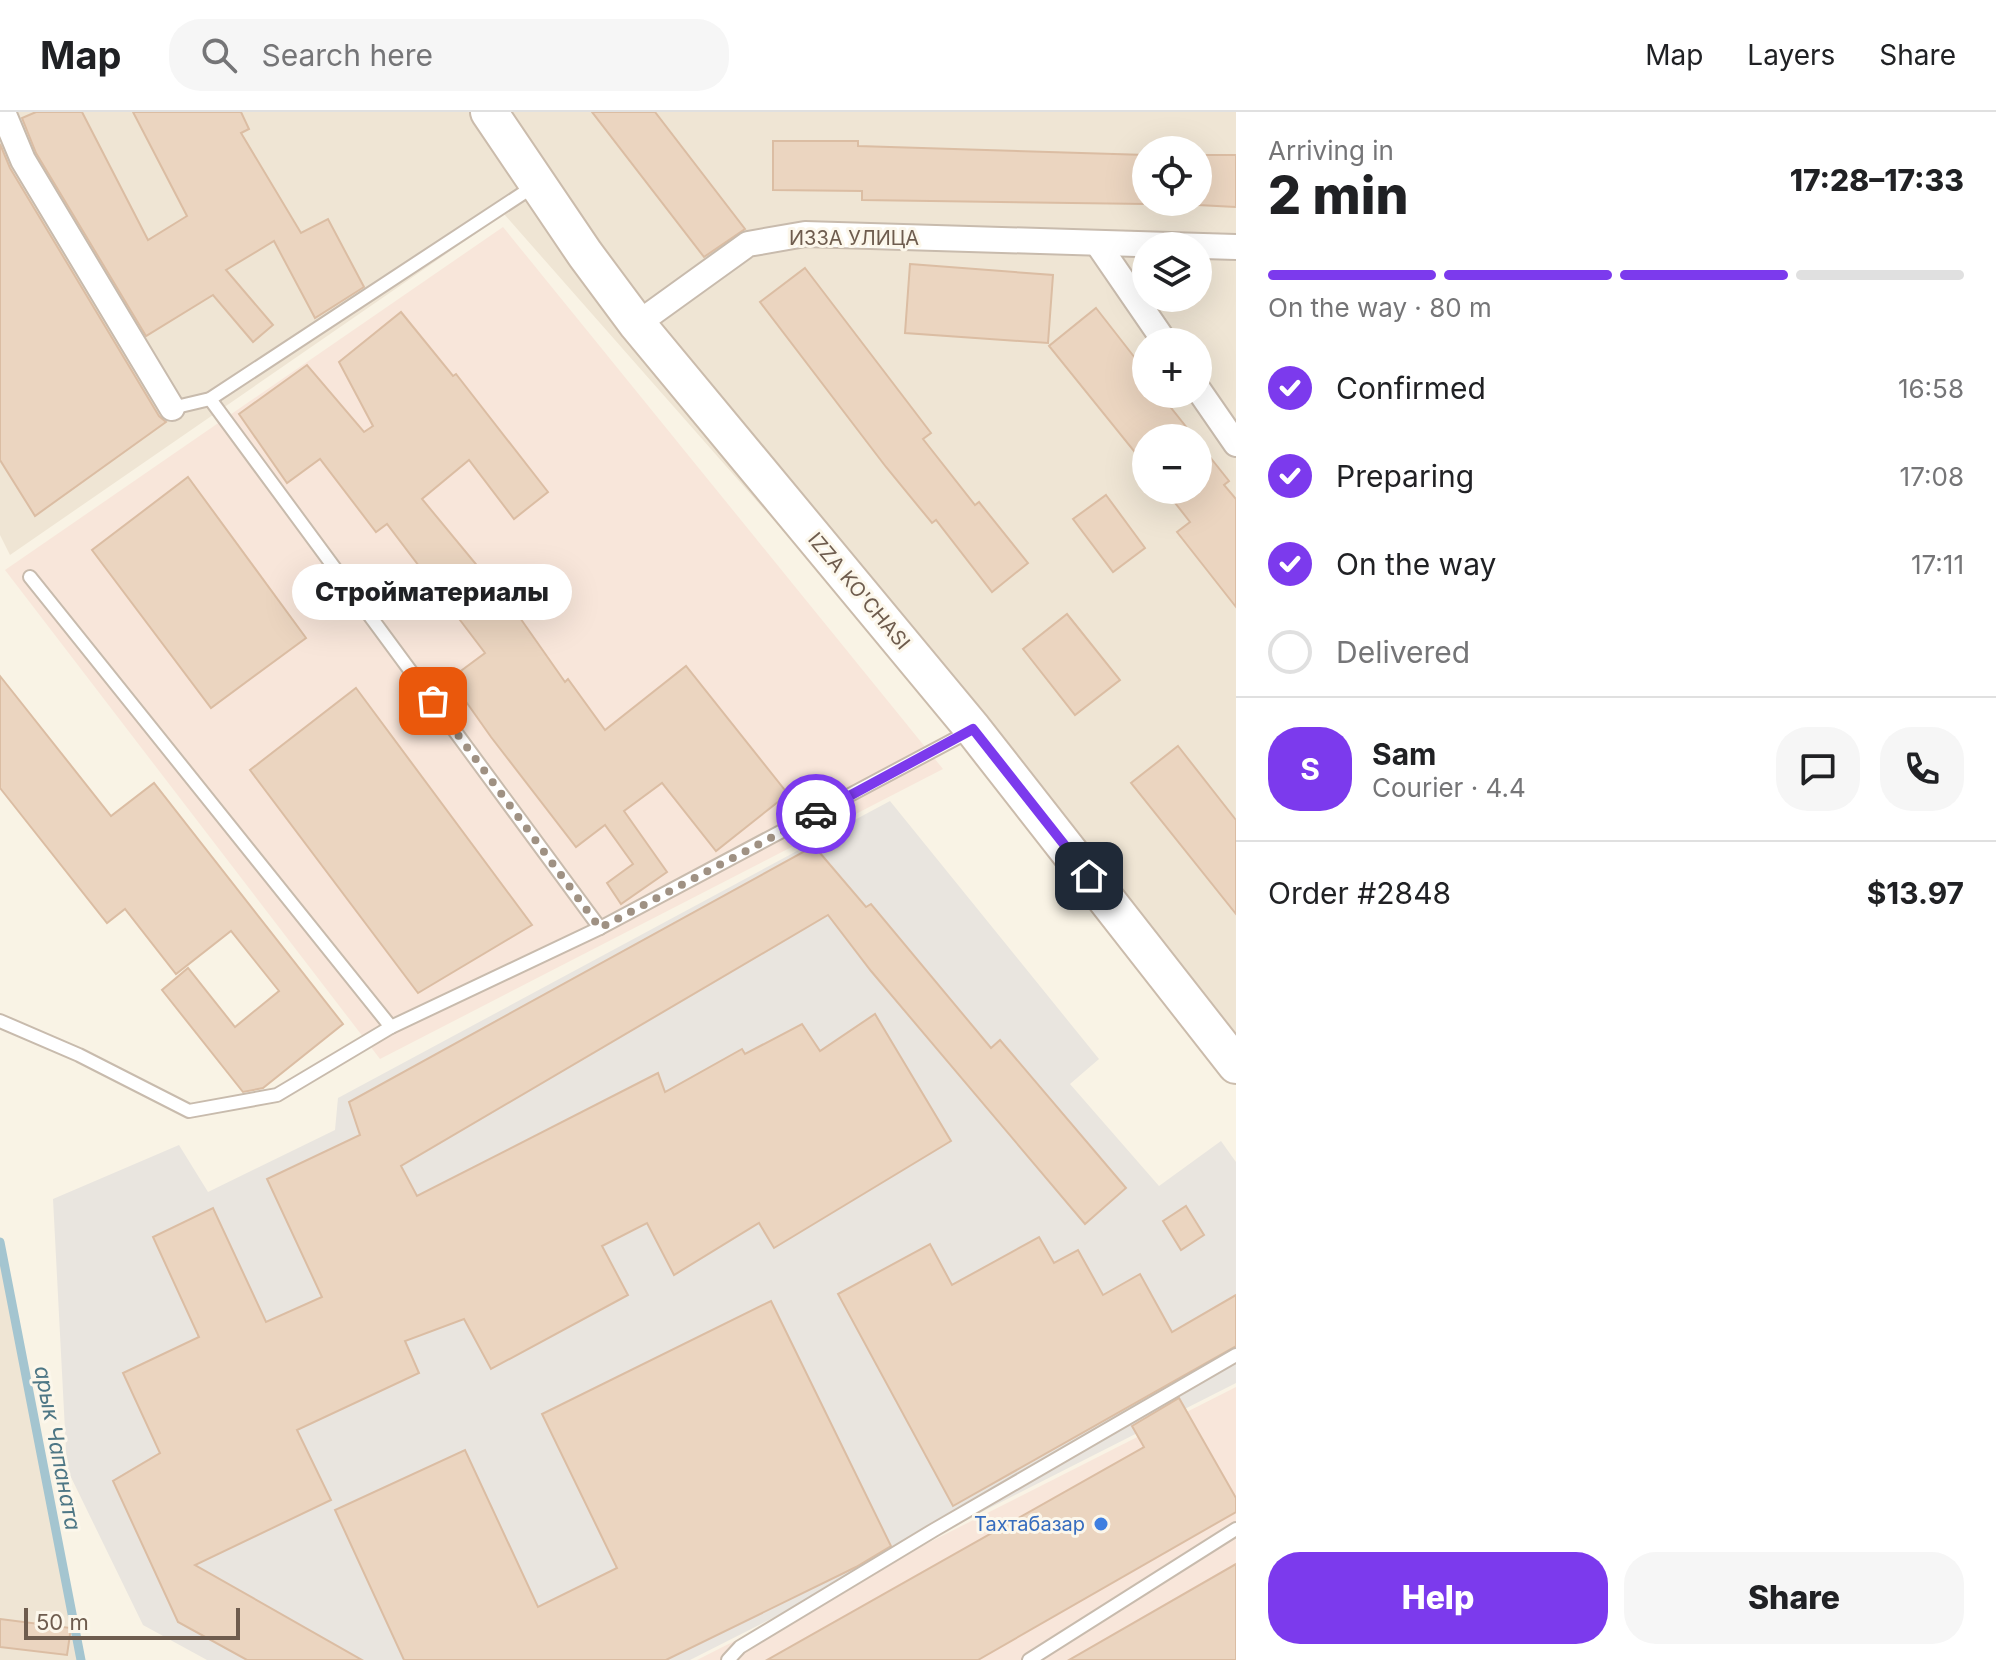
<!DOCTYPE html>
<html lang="en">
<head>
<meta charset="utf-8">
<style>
	body { margin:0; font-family:Inter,sans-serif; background:#f6f6f6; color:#202124; height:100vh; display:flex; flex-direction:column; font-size:30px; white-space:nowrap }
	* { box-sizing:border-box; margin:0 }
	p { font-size:26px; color:#757577 }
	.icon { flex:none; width:44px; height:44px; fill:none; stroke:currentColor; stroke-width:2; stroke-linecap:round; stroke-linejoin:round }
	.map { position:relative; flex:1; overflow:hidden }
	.drawer { display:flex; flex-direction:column; background:#fff; width:760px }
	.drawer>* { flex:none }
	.buttons { position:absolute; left:1132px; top:24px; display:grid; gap:16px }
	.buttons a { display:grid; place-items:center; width:80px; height:80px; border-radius:50%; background:#fff; box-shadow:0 8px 32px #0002; font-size:40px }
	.scale { position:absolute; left:24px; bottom:20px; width:216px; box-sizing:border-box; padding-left:8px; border:4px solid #6e5c4e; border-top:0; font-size:22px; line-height:28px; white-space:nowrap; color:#6e5c4e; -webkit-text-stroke:6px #fcf7eb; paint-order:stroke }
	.pin { position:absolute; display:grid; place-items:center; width:68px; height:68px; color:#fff; margin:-34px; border-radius:16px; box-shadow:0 4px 12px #0006 }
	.courier { position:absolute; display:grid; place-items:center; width:80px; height:80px; margin:-40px; border:6px solid #7c3aed; border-radius:50%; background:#fff; color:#222; box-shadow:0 2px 10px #0007 }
	.bubble { position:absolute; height:56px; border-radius:28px; background:#fff; box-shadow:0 8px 32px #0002; font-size:26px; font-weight:800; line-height:56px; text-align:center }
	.summary em { font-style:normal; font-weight:800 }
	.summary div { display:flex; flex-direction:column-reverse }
	.summary { display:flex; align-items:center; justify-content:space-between; height:136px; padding:0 32px }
	h1 { font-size:52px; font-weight:800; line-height:60px }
	.bar { display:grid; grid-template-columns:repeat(4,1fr); gap:12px 8px; align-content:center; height:96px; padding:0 32px }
	.bar i { height:10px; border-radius:6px; background:#e0e0e0 }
	.bar .active { background:#7c3aed }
	.bar p { grid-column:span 4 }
	.line { display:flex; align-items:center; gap:20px; padding:0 32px; border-top:2px solid #e0e0e0 }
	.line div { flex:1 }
	.round { display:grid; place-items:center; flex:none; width:84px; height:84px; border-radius:32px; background:#f6f6f6 }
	ol { padding:0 32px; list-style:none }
	li { display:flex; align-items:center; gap:24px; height:88px }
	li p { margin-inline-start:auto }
	li .icon { padding:8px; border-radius:50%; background:#7c3aed; color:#fff; stroke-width:4 }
	li:last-child { color:#757577 }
	li i { width:44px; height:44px; border:4px solid #e0e0e0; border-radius:50% }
	.button { display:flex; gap:16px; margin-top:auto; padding:16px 32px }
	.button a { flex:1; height:92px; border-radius:32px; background:#7c3aed; color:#fff; font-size:32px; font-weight:800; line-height:92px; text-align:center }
	.button a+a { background:#f6f6f6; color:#202124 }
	header { display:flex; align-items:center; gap:48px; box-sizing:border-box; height:112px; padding:0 40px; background:#fff; border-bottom:2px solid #e0e0e0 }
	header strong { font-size:38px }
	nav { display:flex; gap:44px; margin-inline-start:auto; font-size:28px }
	.search { width:560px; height:72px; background:#f6f6f6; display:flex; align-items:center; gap:20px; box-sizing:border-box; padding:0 28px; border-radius:32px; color:#757577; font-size:30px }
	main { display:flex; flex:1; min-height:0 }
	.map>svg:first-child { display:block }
	.residential { fill:#efe5d4; fill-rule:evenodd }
	.commercial { fill:#f8e6da }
	.industrial { fill:#e9e5df }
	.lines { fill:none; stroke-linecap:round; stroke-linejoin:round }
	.stream { stroke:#a4c5d0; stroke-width:9 }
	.building { fill:#ebd5c0; stroke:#dbbda3; stroke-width:2 }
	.service-casing { stroke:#c8bbad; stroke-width:16 }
	.minor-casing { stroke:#c8bbad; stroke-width:28 }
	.secondary-casing { stroke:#cbbcac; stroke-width:40 }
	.service { stroke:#fff; stroke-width:12 }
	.minor { stroke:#fff; stroke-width:24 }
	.secondary { stroke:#fff; stroke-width:36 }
	.done { stroke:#9f9183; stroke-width:8; stroke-dasharray:0 14.4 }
	.route { stroke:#7c3aed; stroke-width:10 }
	.shop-dot { fill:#3f7fe0; stroke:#fcf7eb; stroke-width:3 }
	.labels { text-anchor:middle; stroke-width:6; stroke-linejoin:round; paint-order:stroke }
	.street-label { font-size:20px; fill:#6e5c4e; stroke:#fcf7eb }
	.shop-label { font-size:20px; fill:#366cbe; stroke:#fcf7eb; text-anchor:end }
	.water-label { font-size:22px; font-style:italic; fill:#4e7785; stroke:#fcf7eb }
</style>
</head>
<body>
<header>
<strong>Map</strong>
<div class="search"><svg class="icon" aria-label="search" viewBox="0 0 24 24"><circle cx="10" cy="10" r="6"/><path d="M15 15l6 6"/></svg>Search here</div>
<nav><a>Map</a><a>Layers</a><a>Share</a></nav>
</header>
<main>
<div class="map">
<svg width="1236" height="1548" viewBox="0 0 1236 1548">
	<rect width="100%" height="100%" fill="#f9f3e5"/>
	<!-- residential -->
	<g class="residential">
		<path d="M 0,0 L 1236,0 L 1236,946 L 866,513 L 504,102 L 10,443 L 0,423 ZM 1146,38 L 1198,38 L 1198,90 L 1146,90 ZM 1146,134 L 1198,134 L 1198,186 L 1146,186 ZM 1146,230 L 1198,230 L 1198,282 L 1146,282 ZM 1146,326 L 1198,326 L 1198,378 L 1146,378 Z"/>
		<path d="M 0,1141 L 72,1513 L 77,1548 L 0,1548 Z"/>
	</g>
	<!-- commercial -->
	<g class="commercial">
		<path d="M 503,115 L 943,657 L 380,947 L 5,458 Z"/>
		<path d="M 1236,1275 L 1236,1548 L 697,1548 Z"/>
	</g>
	<!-- industrial -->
	<path class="industrial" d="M 890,689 L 1099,947 L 1070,972 L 1159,1074 L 1221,1029 L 1236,1050 L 1236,1271 L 690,1548 L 207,1548 L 143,1513 L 67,1357 L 53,1087 L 179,1033 L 208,1080 L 335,1018 L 338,986 Z"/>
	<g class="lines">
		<!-- stream -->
		<path class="stream" d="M 0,1130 L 81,1548"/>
	</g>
	<!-- building -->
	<g class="building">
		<path d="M 36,0 L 82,0 L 148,128 L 187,104 L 133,0 L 241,0 L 249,17 L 241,21 L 301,121 L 328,107 L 364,175 L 315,206 L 274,129 L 226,158 L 273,213 L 253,230 L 213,183 L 146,224 L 36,41 L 22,6 Z"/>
		<path d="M 592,0 L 655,0 L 745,117 L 704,145 Z"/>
		<path d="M 773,29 L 858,29 L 858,34 L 1146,43 L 1146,92 L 862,88 L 862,79 L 773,78 Z"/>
		<path d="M 0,32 L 10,56 L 159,304 L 166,310 L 35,404 L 0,348 Z"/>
		<path d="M 1198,43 L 1236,43 L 1236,95 L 1198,93 Z"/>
		<path d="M 910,152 L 1053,163 L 1048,231 L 905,221 Z"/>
		<path d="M 805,156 L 931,321 L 923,327 L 975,393 L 979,390 L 1028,451 L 992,480 L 936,408 L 932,411 L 886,355 L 760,190 Z"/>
		<path d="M 1096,196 L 1146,260 L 1146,282 L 1160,282 L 1195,326 L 1146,326 L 1146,354 L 1049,234 Z"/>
		<path d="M 401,200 L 453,264 L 456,262 L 548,380 L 514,407 L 469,348 L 422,387 L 518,503 L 565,570 L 568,567 L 605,618 L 686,554 L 788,682 L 716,739 L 662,671 L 624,699 L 667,760 L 621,792 L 607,771 L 633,752 L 605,713 L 576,735 L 491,625 L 450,567 L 485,541 L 387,412 L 376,420 L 320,347 L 287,371 L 239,302 L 307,253 L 364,320 L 373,314 L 339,250 Z"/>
		<path d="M 1198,330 L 1229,369 L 1224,373 L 1236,387 L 1236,495 L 1177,420 L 1190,410 L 1165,378 L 1198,378 Z"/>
		<path d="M 188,365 L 306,526 L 211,596 L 92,438 Z"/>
		<path d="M 1106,383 L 1145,436 L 1113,460 L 1073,407 Z"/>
		<path d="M 1067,502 L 1120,568 L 1075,603 L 1023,537 Z"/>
		<path d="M 0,564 L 111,704 L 154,671 L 343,912 L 263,976 L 243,980 L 162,878 L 188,856 L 235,915 L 279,879 L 231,819 L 176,862 L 125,797 L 107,811 L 0,676 Z"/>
		<path d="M 356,576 L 532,813 L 418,881 L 250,658 Z"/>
		<path d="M 1178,634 L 1236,708 L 1236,802 L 1131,671 Z"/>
		<path d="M 814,734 L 866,795 L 871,792 L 991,936 L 1000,928 L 1126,1076 L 1085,1112 L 871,859 L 828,803 L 401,1054 L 417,1084 L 658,961 L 665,980 L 742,937 L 745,942 L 802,912 L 820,939 L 875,902 L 951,1029 L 774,1136 L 759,1111 L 674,1163 L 647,1111 L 602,1134 L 628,1183 L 491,1257 L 464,1207 L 405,1229 L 419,1261 L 297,1318 L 331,1388 L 195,1453 L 362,1548 L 247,1548 L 178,1510 L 113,1369 L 160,1341 L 123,1261 L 199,1225 L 153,1125 L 213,1096 L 266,1210 L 322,1185 L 267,1067 L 360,1023 L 349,990 Z"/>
		<path d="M 1186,1094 L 1204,1123 L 1181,1138 L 1163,1109 Z"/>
		<path d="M 1039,1125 L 1054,1151 L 1078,1138 L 1103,1183 L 1140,1162 L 1172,1220 L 1236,1183 L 1236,1234 L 953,1394 L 838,1182 L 930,1132 L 952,1173 Z"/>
		<path d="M 771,1189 L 891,1434 L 856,1455 L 666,1548 L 404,1548 L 335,1398 L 465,1338 L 538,1495 L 617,1456 L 542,1302 Z"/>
		<path d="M 1179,1286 L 1236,1386 L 1236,1400 L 978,1548 L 767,1548 L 1144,1335 L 1132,1314 Z"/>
		<path d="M 1236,1452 L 1236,1548 L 1069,1548 Z"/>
		<path d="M 0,1507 L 71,1516 L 67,1543 L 0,1535 Z"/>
	</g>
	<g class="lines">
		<defs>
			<g id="service">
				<path d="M 210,287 L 600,816"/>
				<path d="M 172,296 L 210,287 L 534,74"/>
				<path d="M 30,465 L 391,915"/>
				<path d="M 0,909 L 79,943 L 189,999 L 277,983 L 391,915 L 600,816 L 970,619"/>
				<path d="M 728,1548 L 740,1535 L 934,1418 L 1236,1243"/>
				<path d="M 1029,1548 L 1236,1417"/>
			</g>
			<g id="minor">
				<path d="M 3,0 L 23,48 L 172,296"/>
				<path d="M 1097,131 L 1165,230"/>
				<path d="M 637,212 L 748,132 L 805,122 L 1236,135"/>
				<path d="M 1198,277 L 1236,332"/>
			</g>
			<path id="secondary" d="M 489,0 L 585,142 L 637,212 L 973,617 L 1236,953"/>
		</defs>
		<!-- service casing -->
		<use href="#service" class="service-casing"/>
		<!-- minor casing -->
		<use href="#minor" class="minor-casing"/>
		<!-- secondary casing -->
		<use href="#secondary" class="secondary-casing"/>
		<!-- service -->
		<use href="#service" class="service"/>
		<!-- minor -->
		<use href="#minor" class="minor"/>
		<!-- secondary -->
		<use href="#secondary" class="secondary"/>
	</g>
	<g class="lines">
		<!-- done -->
		<path class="done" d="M 433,589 L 600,816 L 816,702"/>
		<!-- route -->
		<path class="route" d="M 816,702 L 973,617 L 1089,764"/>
	</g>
	<!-- markers -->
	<circle class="shop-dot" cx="1101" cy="1412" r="8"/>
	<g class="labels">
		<!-- street labels -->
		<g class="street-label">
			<text x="854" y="133">ИЗЗА УЛИЦА</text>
			<text transform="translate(859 479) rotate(50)" y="7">IZZA KO'CHASI</text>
		</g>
		<!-- shop labels -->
		<g class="shop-label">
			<text x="1085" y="1419">Тахтабазар</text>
		</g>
		<!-- water labels -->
		<g class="water-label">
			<text transform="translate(58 1336) rotate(79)" y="8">арык Чапаната</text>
		</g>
	</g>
</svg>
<div class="buttons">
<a><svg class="icon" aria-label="locate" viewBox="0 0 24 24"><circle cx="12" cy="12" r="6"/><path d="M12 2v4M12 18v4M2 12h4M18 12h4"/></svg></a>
<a><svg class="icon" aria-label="layers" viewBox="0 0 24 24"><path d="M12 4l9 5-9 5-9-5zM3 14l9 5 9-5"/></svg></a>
<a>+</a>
<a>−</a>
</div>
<div class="scale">50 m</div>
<div class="pin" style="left:433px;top:589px;background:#ea580c"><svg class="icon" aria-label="bag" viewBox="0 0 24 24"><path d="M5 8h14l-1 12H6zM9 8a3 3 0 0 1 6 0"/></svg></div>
<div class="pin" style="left:1089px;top:764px;background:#1f2937"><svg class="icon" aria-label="home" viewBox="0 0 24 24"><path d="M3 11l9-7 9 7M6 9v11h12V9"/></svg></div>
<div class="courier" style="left:816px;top:702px"><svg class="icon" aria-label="car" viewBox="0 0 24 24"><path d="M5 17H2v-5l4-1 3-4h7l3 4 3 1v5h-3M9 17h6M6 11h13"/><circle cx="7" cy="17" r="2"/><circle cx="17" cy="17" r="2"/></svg></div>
<div class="bubble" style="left:292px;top:452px;width:280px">Стройматериалы</div>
</div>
<section class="drawer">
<div class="summary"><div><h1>2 min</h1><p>Arriving in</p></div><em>17:28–17:33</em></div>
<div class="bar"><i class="active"></i><i class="active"></i><i class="active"></i><i></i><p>On the way · 80 m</p></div>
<ol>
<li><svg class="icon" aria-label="check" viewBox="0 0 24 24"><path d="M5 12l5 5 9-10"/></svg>Confirmed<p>16:58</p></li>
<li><svg class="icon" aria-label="check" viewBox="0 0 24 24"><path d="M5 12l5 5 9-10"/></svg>Preparing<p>17:08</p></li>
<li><svg class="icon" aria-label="check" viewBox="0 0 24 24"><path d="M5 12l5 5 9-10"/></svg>On the way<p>17:11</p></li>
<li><i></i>Delivered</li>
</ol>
<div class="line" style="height:144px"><b class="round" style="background:#7c3aed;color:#fff">S</b><div><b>Sam</b><p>Courier · 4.4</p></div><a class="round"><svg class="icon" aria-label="chat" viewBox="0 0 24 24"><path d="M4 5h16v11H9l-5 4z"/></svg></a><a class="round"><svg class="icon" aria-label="phone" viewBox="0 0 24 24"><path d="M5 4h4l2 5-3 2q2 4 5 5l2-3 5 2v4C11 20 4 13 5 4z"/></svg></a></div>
<div class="line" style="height:104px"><div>Order #2848</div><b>$13.97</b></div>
<div class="button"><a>Help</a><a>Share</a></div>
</section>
</main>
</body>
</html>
